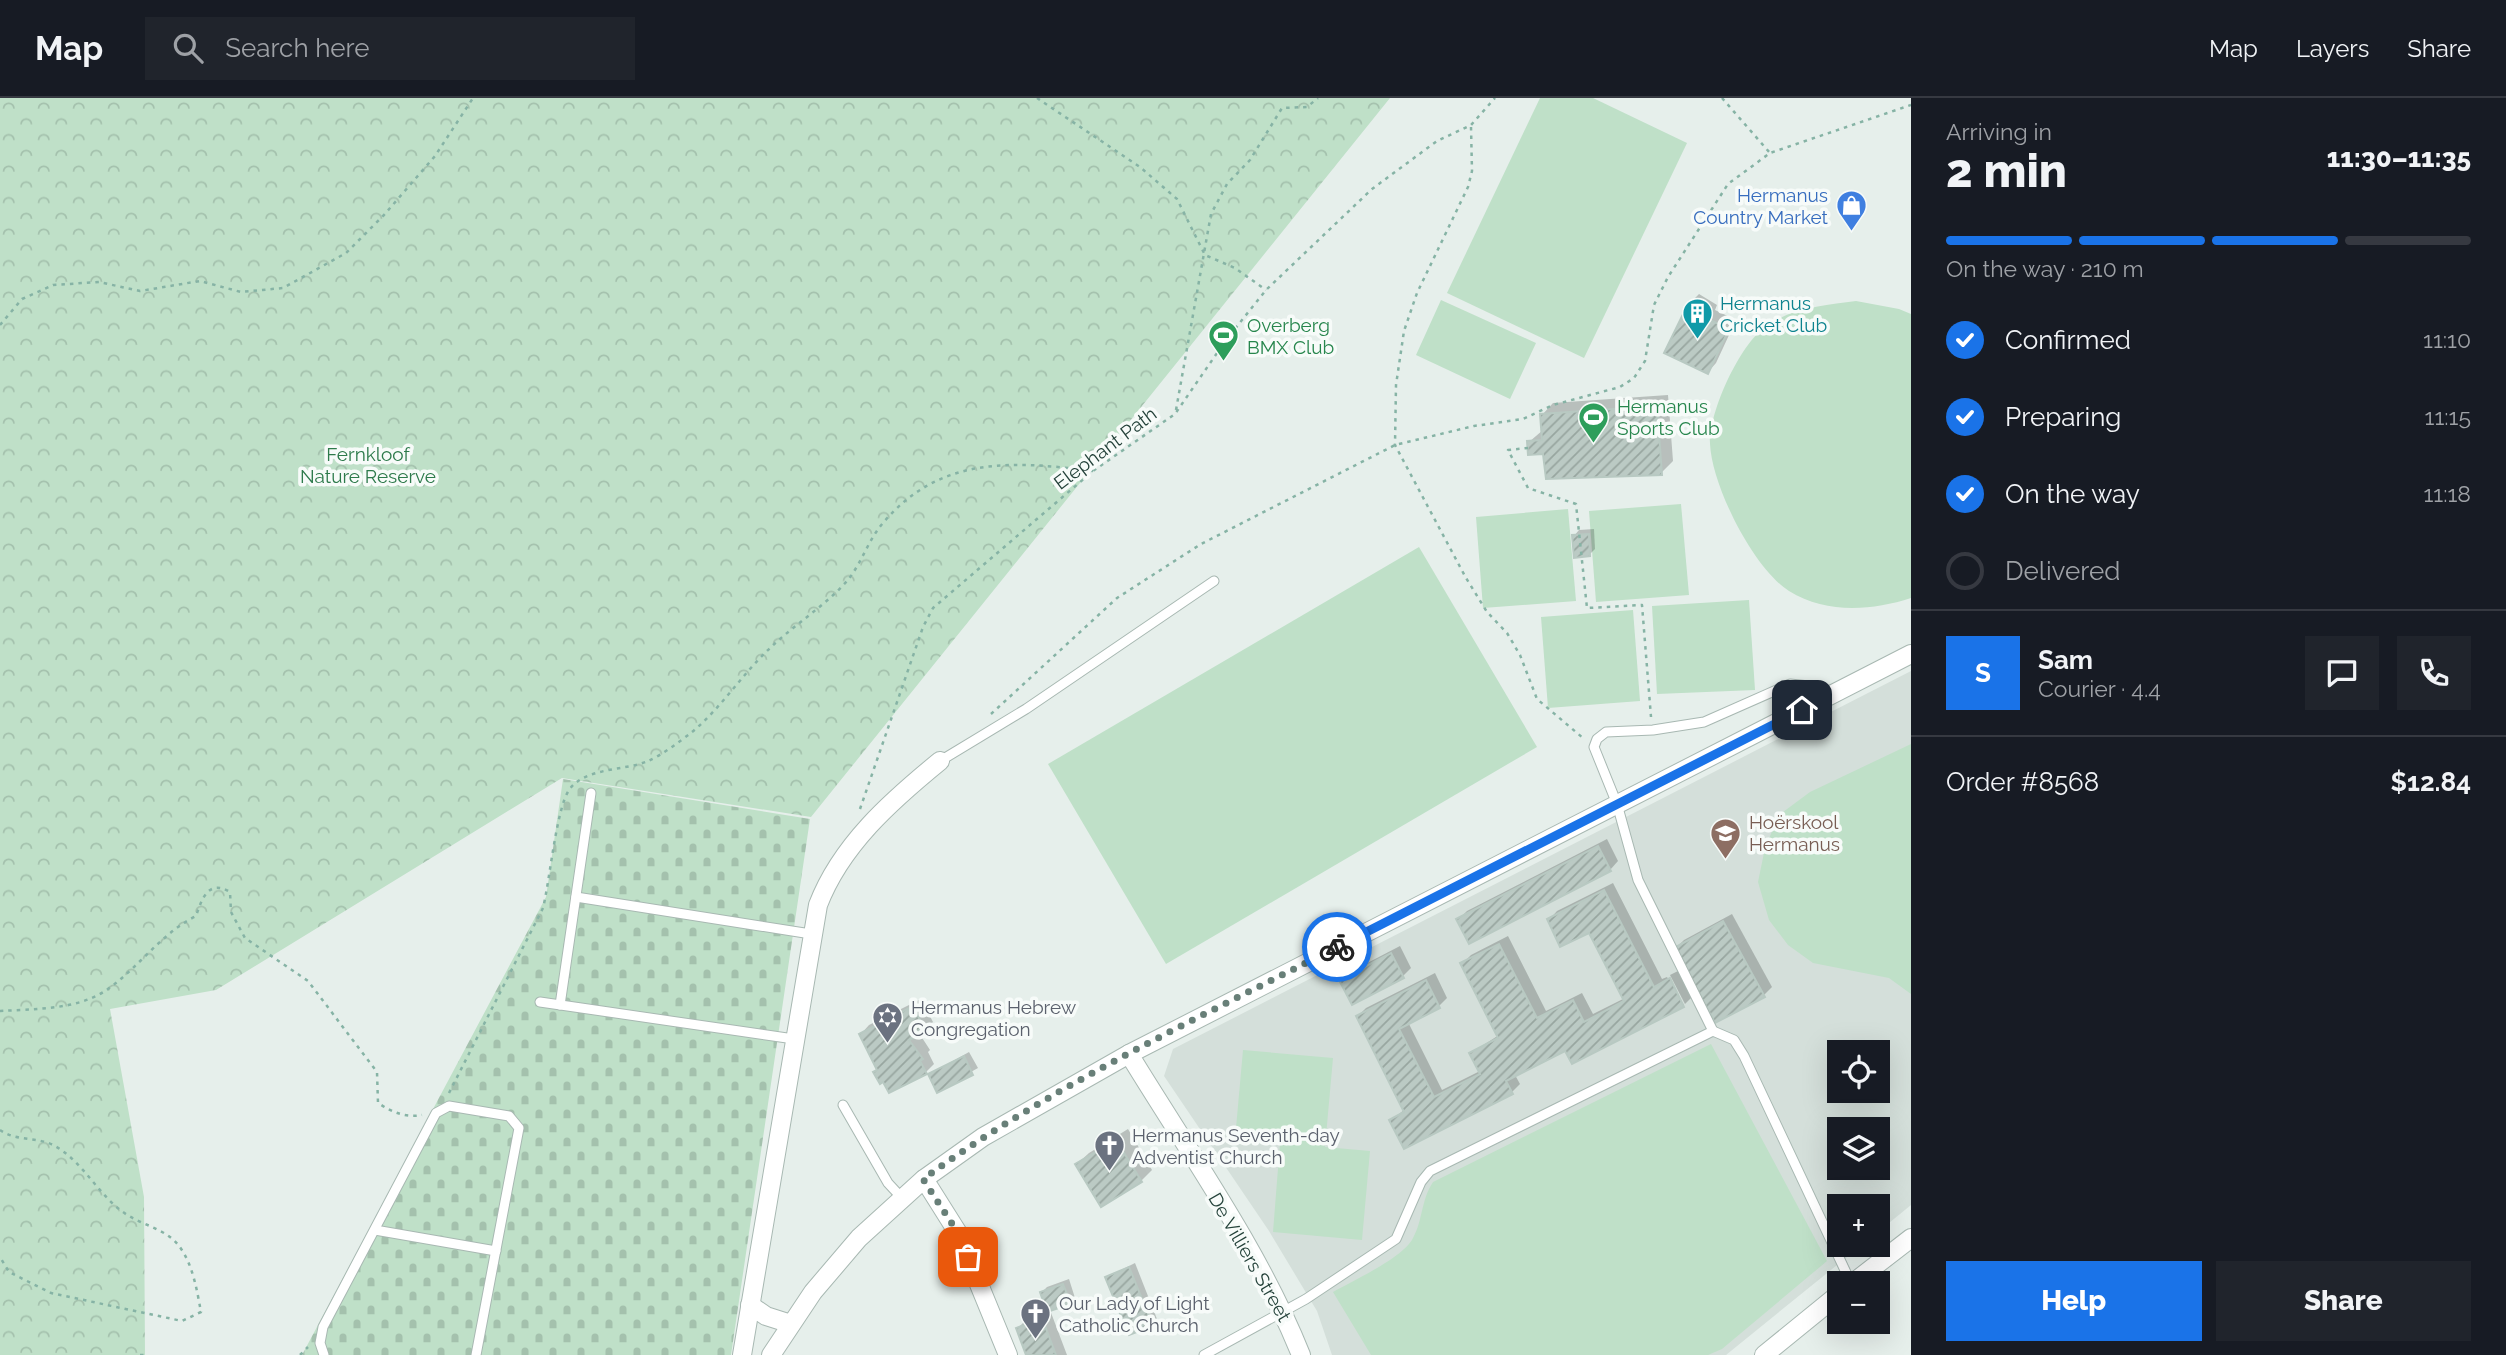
<!DOCTYPE html>
<html lang="en">
<head>
<meta charset="utf-8">
<style>
	body { margin:0; font-family:Raleway,sans-serif; background:#20242c; color:#f1f3f6; height:100vh; display:flex; flex-direction:column; font-size:26px; white-space:nowrap }
	* { box-sizing:border-box; margin:0 }
	p { font-size:23px; color:#9ea1a6 }
	.icon { flex:none; width:38px; height:38px; fill:none; stroke:currentColor; stroke-width:2; stroke-linecap:round; stroke-linejoin:round }
	.map { position:relative; flex:1; overflow:hidden }
	.sheet { display:flex; flex-direction:column; background:#171b24; width:595px }
	.sheet>* { flex:none }
	.controls { position:absolute; left:1827px; top:942px; display:grid; gap:14px }
	.controls a { display:grid; place-items:center; width:63px; height:63px; border-radius:0px; background:#171b24; box-shadow:0 7px 28px #0002; font-size:35px }
	.pin { position:absolute; display:grid; place-items:center; width:60px; height:60px; color:#fff; margin:-30px; border-radius:14px; box-shadow:0 4px 10px #0006 }
	.courier { position:absolute; display:grid; place-items:center; width:70px; height:70px; margin:-35px; border:5px solid #1a73e8; border-radius:50%; background:#fff; color:#222; box-shadow:0 2px 9px #0007 }
	.head em { font-style:normal; font-weight:800 }
	.head div { display:flex; flex-direction:column-reverse }
	.head { display:flex; align-items:center; justify-content:space-between; height:119px; padding:0 35px }
	h1 { font-size:46px; font-weight:800; line-height:52px }
	.bar { display:grid; grid-template-columns:repeat(4,1fr); gap:10px 7px; align-content:center; height:84px; padding:0 35px }
	.bar i { height:9px; border-radius:5px; background:#363941 }
	.bar .on { background:#1a73e8 }
	.bar p { grid-column:span 4 }
	.line { display:flex; align-items:center; gap:18px; padding:0 35px; border-top:2px solid #363941 }
	.line div { flex:1 }
	.round { display:grid; place-items:center; flex:none; width:74px; height:74px; border-radius:0px; background:#20242c }
	ol { padding:0 35px; list-style:none }
	li { display:flex; align-items:center; gap:21px; height:77px }
	li p { margin-inline-start:auto }
	li .icon { padding:7px; border-radius:50%; background:#1a73e8; color:#fff; stroke-width:4 }
	li:last-child { color:#9ea1a6 }
	li i { width:38px; height:38px; border:4px solid #363941; border-radius:50% }
	.action { display:flex; gap:14px; margin-top:auto; padding:14px 35px }
	.action a { flex:1; height:80px; border-radius:0px; background:#1a73e8; color:#fff; font-size:28px; font-weight:800; line-height:80px; text-align:center }
	.action a+a { background:#20242c; color:#f1f3f6 }
	header { display:flex; align-items:center; gap:42px; box-sizing:border-box; height:98px; padding:0 35px; background:#171b24; border-bottom:2px solid #363941 }
	header strong { font-size:33px }
	nav { display:flex; gap:38px; margin-inline-start:auto; font-size:24px }
	.search { width:490px; height:63px; background:#20242c; display:flex; align-items:center; gap:18px; box-sizing:border-box; padding:0 24px; border-radius:0px; color:#9ea1a6; font-size:26px }
	main { display:flex; flex:1; min-height:0 }
	.map>svg:first-child { display:block }
	.built { fill:#d4dfda; fill-rule:evenodd }
	.grass { fill:#bfe0c8 }
	.forest { fill:url(#forest-crowns) }
	.cemetery { fill:url(#cemetery-stones) }
	.shadow { fill:#0003 }
	.building { fill:url(#building-hatch); stroke:#b8c9c2; stroke-width:2 }
	.lines { fill:none; stroke-linecap:round; stroke-linejoin:round }
	.service-casing { stroke:#a8b8b2; stroke-width:11 }
	.minor-casing { stroke:#a8b8b2; stroke-width:20 }
	.path { stroke:#86b3a5; stroke-width:2.5; stroke-dasharray:3.5 5; stroke-linecap:butt }
	.service { stroke:#fff; stroke-width:9 }
	.minor { stroke:#fff; stroke-width:18 }
	.done { stroke:#687f78; stroke-width:7; stroke-dasharray:0 12.6 }
	.route { stroke:#1a73e8; stroke-width:9 }
	.labels { text-anchor:middle; stroke-width:7; stroke-linejoin:round; paint-order:stroke }
	.shop-label { font-size:19px; fill:#366cbe; stroke:#f7fbf9; text-anchor:end }
	.culture-label { font-size:19px; fill:#0d838f; stroke:#f7fbf9; text-anchor:start }
	.leisure-label { font-size:19px; fill:#27864d; stroke:#f7fbf9; text-anchor:start }
	.street-label { font-size:19px; fill:#24423a; stroke:#f7fbf9 }
	.park-label { font-size:19px; fill:#2d7a4b; stroke:#f7fbf9 }
	.education-label { font-size:19px; fill:#785e54; stroke:#f7fbf9; text-anchor:start }
	.worship-label { font-size:19px; fill:#5b616d; stroke:#f7fbf9; text-anchor:start }
</style>
</head>
<body>
<header>
<strong>Map</strong>
<div class="search"><svg class="icon" aria-label="search" viewBox="0 0 24 24"><circle cx="10" cy="10" r="6"/><path d="M15 15l6 6"/></svg>Search here</div>
<nav><a>Map</a><a>Layers</a><a>Share</a></nav>
</header>
<main>
<div class="map">
<svg width="1911" height="1257" viewBox="0 0 1911 1257">
	<defs>
		<pattern id="forest-crowns" width="20" height="18" patternUnits="userSpaceOnUse" patternTransform="scale(1.75)"><rect width="20" height="18" fill="#bfe0c8"/><path d="M2 6a3 3 0 1 1 6 0M12 15a3 3 0 1 1 6 0" fill="none" stroke="#a4c1ad"/></pattern>
		<pattern id="cemetery-stones" width="16" height="16" patternUnits="userSpaceOnUse" patternTransform="scale(1.75)"><rect width="16" height="16" fill="#bfe0c8"/><path d="M2 7V4a2 2 0 0 1 4 0v3zM10 15v-3a2 2 0 0 1 4 0v3z" fill="#a4c1ad"/></pattern>
		<pattern id="building-hatch" width="6" height="6" patternUnits="userSpaceOnUse" patternTransform="scale(1.75)"><rect width="6" height="6" fill="#bbcac4"/><path d="M-1 1l2-2M0 6l6-6M5 7l2-2" fill="none" stroke="#98a6a0"/></pattern>
	</defs>
	<rect width="100%" height="100%" fill="#e6efeb"/>
	<!-- built -->
	<path class="built" d="M 1911,573 L 1911,1107 L 1878,1134 L 1878,1108 L 1839,1108 L 1839,1146 L 1863,1146 L 1726,1257 L 1332,1257 L 1317,1213 L 1269,1133 L 1164,978 L 1173,951 ZM 1839,954 L 1878,954 L 1878,992 L 1839,992 ZM 1839,1031 L 1878,1031 L 1878,1069 L 1839,1069 Z"/>
	<!-- grass -->
	<g class="grass">
		<path d="M 1540,0 L 1593,0 L 1687,45 L 1584,260 L 1447,195 Z"/>
		<path d="M 1441,202 L 1536,245 L 1510,301 L 1416,257 Z"/>
		<path d="M 1856,203 L 1899,211 L 1911,216 L 1911,500 C 1871,513 1826,516 1789,493 C 1753,470 1712,388 1710,346 C 1709,314 1739,248 1765,229 C 1790,210 1826,207 1856,203 Z"/>
		<path d="M 1681,406 L 1689,497 L 1596,504 L 1589,413 Z"/>
		<path d="M 1568,411 L 1576,503 L 1483,510 L 1476,419 Z"/>
		<path d="M 1419,449 L 1537,649 L 1166,866 L 1048,666 Z"/>
		<path d="M 1749,502 L 1755,592 L 1657,596 L 1652,508 Z"/>
		<path d="M 1633,512 L 1640,603 L 1548,610 L 1541,519 Z"/>
		<path d="M 1911,646 L 1911,896 L 1889,880 L 1813,865 L 1788,847 L 1769,822 L 1758,784 L 1765,750 L 1779,717 L 1810,694 Z"/>
		<path d="M 1711,946 L 1827,1163 L 1722,1251 L 1708,1257 L 1371,1257 L 1333,1194 C 1354,1182 1403,1160 1413,1140 C 1423,1122 1421,1102 1433,1084 Z"/>
		<path d="M 1243,952 L 1333,960 L 1325,1049 L 1370,1053 L 1362,1142 L 1273,1134 L 1280,1045 L 1235,1041 Z"/>
	</g>
	<!-- forest -->
	<path class="forest" d="M 0,0 L 1390,0 L 811,719 L 562,680 L 216,892 L 110,911 L 144,1099 L 145,1257 L 0,1257 Z"/>
	<!-- cemetery -->
	<path class="cemetery" d="M 563,681 L 810,721 L 731,1257 L 302,1257 L 546,799 Z"/>
	<!-- shadow -->
	<g class="shadow">
		<path d="M 1699,196 L 1717,207 L 1715,212 L 1736,222 L 1716,265 L 1708,274 L 1690,205 Z"/>
		<path d="M 1668,297 L 1673,363 L 1661,375 L 1545,354 L 1529,344 L 1543,332 L 1542,317 L 1553,305 Z"/>
		<path d="M 1594,431 L 1595,451 L 1589,457 L 1574,438 L 1579,432 Z"/>
		<path d="M 1607,741 L 1618,763 L 1610,772 L 1458,822 L 1467,813 Z"/>
		<path d="M 1613,785 L 1662,881 L 1667,879 L 1684,907 L 1573,964 L 1566,951 L 1515,977 L 1520,986 L 1512,994 L 1392,1022 L 1405,1011 L 1358,918 L 1366,910 L 1435,875 L 1447,900 L 1439,908 L 1408,924 L 1442,992 L 1480,973 L 1471,955 L 1499,937 L 1462,866 L 1471,857 L 1508,838 L 1546,913 L 1582,895 L 1593,916 L 1625,900 L 1590,832 L 1549,822 L 1557,813 Z"/>
		<path d="M 1732,816 L 1772,889 L 1764,897 L 1676,850 L 1684,842 Z"/>
		<path d="M 1400,848 L 1411,870 L 1403,878 L 1341,882 L 1350,874 Z"/>
		<path d="M 1678,873 L 1692,899 L 1685,906 L 1670,877 Z"/>
		<path d="M 921,901 L 933,924 L 919,935 L 930,952 L 928,954 L 934,966 L 926,974 L 878,971 L 861,936 L 869,927 Z"/>
		<path d="M 969,954 L 978,970 L 938,992 L 930,976 Z"/>
		<path d="M 1128,1031 L 1152,1072 L 1141,1083 L 1077,1066 L 1089,1055 Z"/>
		<path d="M 1135,1165 L 1157,1221 L 1152,1226 L 1107,1179 Z"/>
		<path d="M 1069,1181 L 1075,1200 L 1070,1205 L 1050,1212 L 1067,1257 L 1028,1257 L 1018,1230 L 1026,1222 L 1049,1213 L 1042,1194 L 1047,1189 Z"/>
	</g>
	<!-- building -->
	<g class="building">
		<path d="M 1689,204 L 1710,216 L 1708,221 L 1729,231 L 1708,276 L 1664,255 Z"/>
		<path d="M 1657,308 L 1662,377 L 1546,381 L 1543,356 L 1528,357 L 1527,343 L 1542,342 L 1540,316 Z"/>
		<path d="M 1589,436 L 1590,458 L 1574,460 L 1572,437 Z"/>
		<path d="M 1598,748 L 1611,773 L 1469,846 L 1456,821 Z"/>
		<path d="M 1604,792 L 1654,889 L 1670,880 L 1684,909 L 1572,966 L 1565,953 L 1506,983 L 1513,996 L 1404,1051 L 1389,1022 L 1404,1014 L 1356,918 L 1426,882 L 1440,910 L 1399,931 L 1434,999 L 1480,976 L 1469,955 L 1498,940 L 1460,865 L 1499,846 L 1537,920 L 1573,902 L 1584,924 L 1624,903 L 1589,835 L 1560,849 L 1547,821 Z"/>
		<path d="M 1723,823 L 1765,899 L 1715,925 L 1674,850 Z"/>
		<path d="M 1391,855 L 1404,880 L 1352,907 L 1339,882 Z"/>
		<path d="M 913,908 L 926,934 L 909,942 L 923,961 L 920,963 L 927,976 L 889,995 L 883,984 L 880,986 L 873,974 L 877,972 L 859,936 Z"/>
		<path d="M 964,958 L 973,977 L 937,995 L 928,976 Z"/>
		<path d="M 1116,1042 L 1142,1084 L 1101,1109 L 1075,1066 Z"/>
		<path d="M 1129,1169 L 1153,1228 L 1129,1237 L 1105,1179 Z"/>
		<path d="M 1063,1186 L 1071,1206 L 1047,1214 L 1040,1194 Z"/>
		<path d="M 1042,1220 L 1056,1257 L 1026,1257 L 1016,1230 Z"/>
	</g>
	<g class="lines">
		<defs>
			<g id="service">
				<path d="M 940,663 L 1026,611 L 1214,483"/>
				<path d="M 576,799 L 811,836"/>
				<path d="M 540,904 L 794,941"/>
				<path d="M 560,907 L 591,695"/>
				<path d="M 1713,933 L 1638,782 L 1617,706 L 1594,649 L 1597,641 L 1606,634 L 1653,632 L 1704,624 L 1790,586 L 1809,588 L 1825,600"/>
				<path d="M 843,1007 L 888,1085 L 901,1099"/>
				<path d="M 375,1132 L 496,1153"/>
				<path d="M 324,1257 L 320,1245 L 323,1229 L 436,1015 L 449,1008 L 509,1018 L 519,1030 L 476,1257"/>
				<path d="M 1204,1257 L 1306,1201 L 1396,1141 L 1421,1084 L 1430,1073 L 1713,933 L 1734,942 L 1744,958 L 1851,1185"/>
			</g>
			<g id="minor">
				<path d="M 1129,956 C 1188,1053 1258,1150 1301,1257"/>
				<path d="M 924,1081 L 958,1135 L 1008,1257"/>
				<path d="M 1853,1185 L 1911,1140"/>
				<path d="M 750,1207 L 766,1218 L 791,1226"/>
				<path d="M 742,1257 L 818,807 C 841,747 891,703 940,663"/>
				<path d="M 771,1257 L 813,1194 L 859,1140 L 924,1081 L 983,1039 L 1129,956 L 1911,556"/>
				<path d="M 1764,1257 L 1839,1196"/>
			</g>
		</defs>
		<!-- service casing -->
		<use href="#service" class="service-casing"/>
		<!-- minor casing -->
		<use href="#minor" class="minor-casing"/>
		<!-- path -->
		<g class="path">
			<path d="M 1037,0 L 1140,69 L 1177,101 L 1205,157 L 1235,170 L 1266,192"/>
			<path d="M 1722,0 L 1770,55"/>
			<path d="M 1471,29 L 1472,73 L 1468,89 L 1417,195 L 1404,233 L 1396,287 L 1395,347 L 1466,480 L 1487,514 L 1507,535 L 1520,557 L 1537,601 L 1583,640"/>
			<path d="M 0,227 L 22,201 L 53,187 L 99,184 L 140,193 L 200,183 L 241,194 L 283,190 L 346,155 L 384,117 L 435,58 L 473,0"/>
			<path d="M 1176,312 L 1211,116 L 1227,86 L 1250,62 L 1282,10 L 1307,9 L 1318,0"/>
			<path d="M 1528,350 L 1508,352 L 1528,390 L 1576,406 L 1587,510 L 1642,507 L 1651,619"/>
			<path d="M 991,616 L 1117,500 L 1201,446 L 1395,347 L 1474,328 L 1523,321 L 1553,307 L 1620,289 L 1634,280 L 1645,263 L 1654,207 L 1668,179 L 1728,86 L 1770,55 L 1911,7"/>
			<path d="M 860,711 L 923,529 L 933,510 L 1093,373 L 1175,316 L 1226,242 L 1266,192 L 1372,91 L 1437,43 L 1471,27 L 1495,0"/>
			<path d="M 0,913 C 33,911 76,912 105,893 C 138,871 160,836 196,818 C 202,801 208,781 230,794 L 231,814 L 245,840 L 308,883 L 377,974 L 378,1005 C 392,1014 405,1020 422,1017"/>
			<path d="M 449,995 L 543,810 C 550,782 556,712 569,692 C 585,669 625,673 648,663 C 662,657 679,644 692,634 C 720,611 741,578 767,553 C 792,528 824,509 847,483 C 862,465 868,442 883,425 C 940,357 1014,363 1093,373"/>
			<path d="M 0,1032 C 17,1044 37,1038 55,1048 C 85,1065 100,1101 129,1118 C 146,1128 167,1132 179,1148 C 193,1166 197,1193 201,1214 L 182,1223 L 51,1195 L 9,1174 L 0,1159"/>
			<path d="M 140,1257 L 148,1257"/>
			<path d="M 300,1257 L 308,1249"/>
		</g>
		<!-- service -->
		<use href="#service" class="service"/>
		<!-- minor -->
		<use href="#minor" class="minor"/>
	</g>
	<g class="lines">
		<!-- done -->
		<path class="done" d="M 968,1159 L 958,1135 L 923,1081 C 1051,988 1197,921 1337,849"/>
		<!-- route -->
		<path class="route" d="M 1337,849 L 1802,612"/>
	</g>
	<!-- icons -->
	<defs>
		<symbol id="shop-pin" viewBox="-11 -11 22 30"><path d="M0 17L-7.5 6A9.5 9.5 0 1 1 7.5 6Z" fill="#3f7fe0" stroke="#f7fbf9"/><path d="M-5-2.5h2.3a2.7 3.5 0 0 1 5.4 0H5L5.5 6h-11ZM-1.5-2.5h3a1.5 2.3 0 0 0-3 0Z" fill="#fff"/></symbol>
		<symbol id="building-pin" viewBox="-11 -11 22 30"><path d="M0 17L-7.5 6A9.5 9.5 0 1 1 7.5 6Z" fill="#0f9aa8" stroke="#f7fbf9"/><path d="M-4-6H4V6H1V3H-1V6H-4ZM-2.5-4.3h1.7v1.8h-1.7ZM.8-4.3h1.7v1.8H.8ZM-2.5-1h1.7V.8h-1.7ZM.8-1h1.7V.8H.8Z" fill="#fff"/></symbol>
		<symbol id="stadium-pin" viewBox="-11 -11 22 30"><path d="M0 17L-7.5 6A9.5 9.5 0 1 1 7.5 6Z" fill="#2e9e5b" stroke="#f7fbf9"/><path d="M0-5a6.5 5 0 1 0 0 10a6.5 5 0 1 0 0-10ZM-3.5-1.8h7v3.6h-7Z" fill="#fff"/></symbol>
		<symbol id="school-pin" viewBox="-11 -11 22 30"><path d="M0 17L-7.5 6A9.5 9.5 0 1 1 7.5 6Z" fill="#8d6e63" stroke="#f7fbf9"/><path d="M0-5L7-2L0 1L-7-2ZM-4 1L0 2.5L4 1V4Q0 6-4 4Z" fill="#fff"/></symbol>
		<symbol id="synagogue-pin" viewBox="-11 -11 22 30"><path d="M0 17L-7.5 6A9.5 9.5 0 1 1 7.5 6Z" fill="#6b7280" stroke="#f7fbf9"/><path d="M0-6.5L5.6 3.2H-5.6ZM0 6.5L5.6-3.2H-5.6Z" fill="#fff"/></symbol>
		<symbol id="church-pin" viewBox="-11 -11 22 30"><path d="M0 17L-7.5 6A9.5 9.5 0 1 1 7.5 6Z" fill="#6b7280" stroke="#f7fbf9"/><path d="M-1.2-6h2.4v3.5h3.3v2.4h-3.3V6h-2.4V-.1h-3.3v-2.4h3.3Z" fill="#fff"/></symbol>
	</defs>
	<g fill-rule="evenodd">
		<use href="#shop-pin" x="1834" y="90" width="35" height="47"/>
		<use href="#building-pin" x="1680" y="198" width="35" height="47"/>
		<use href="#stadium-pin" x="1206" y="220" width="35" height="47"/>
		<use href="#stadium-pin" x="1576" y="302" width="35" height="47"/>
		<use href="#school-pin" x="1708" y="718" width="35" height="47"/>
		<use href="#synagogue-pin" x="870" y="902" width="35" height="47"/>
		<use href="#church-pin" x="1092" y="1030" width="35" height="47"/>
		<use href="#church-pin" x="1018" y="1198" width="35" height="47"/>
	</g>
	<g class="labels">
		<!-- shop labels -->
		<g class="shop-label">
			<text x="1828" y="104">Hermanus<tspan x="1828" dy="22">Country Market</tspan></text>
		</g>
		<!-- culture labels -->
		<g class="culture-label">
			<text x="1720" y="212">Hermanus<tspan x="1720" dy="22">Cricket Club</tspan></text>
		</g>
		<!-- leisure labels -->
		<g class="leisure-label">
			<text x="1247" y="234">Overberg<tspan x="1247" dy="22">BMX Club</tspan></text>
			<text x="1617" y="315">Hermanus<tspan x="1617" dy="22">Sports Club</tspan></text>
		</g>
		<!-- street labels -->
		<g class="street-label">
			<text transform="translate(1105 350) rotate(-37)" y="7">Elephant Path</text>
			<text transform="translate(1250 1159) rotate(60)" y="7">De Villiers Street</text>
		</g>
		<!-- park labels -->
		<g class="park-label">
			<text x="368" y="363">Fernkloof<tspan x="368" dy="22">Nature Reserve</tspan></text>
		</g>
		<!-- education labels -->
		<g class="education-label">
			<text x="1749" y="731">Hoërskool<tspan x="1749" dy="22">Hermanus</tspan></text>
		</g>
		<!-- worship labels -->
		<g class="worship-label">
			<text x="911" y="916">Hermanus Hebrew<tspan x="911" dy="22">Congregation</tspan></text>
			<text x="1132" y="1044">Hermanus Seventh-day<tspan x="1132" dy="22">Adventist Church</tspan></text>
			<text x="1059" y="1212">Our Lady of Light<tspan x="1059" dy="22">Catholic Church</tspan></text>
		</g>
	</g>
</svg>
<div class="controls">
<a><svg class="icon" aria-label="locate" viewBox="0 0 24 24"><circle cx="12" cy="12" r="6"/><path d="M12 2v4M12 18v4M2 12h4M18 12h4"/></svg></a>
<a><svg class="icon" aria-label="layers" viewBox="0 0 24 24"><path d="M12 4l9 5-9 5-9-5zM3 14l9 5 9-5"/></svg></a>
<a>+</a>
<a>−</a>
</div>
<div class="pin" style="left:968px;top:1159px;background:#ea580c"><svg class="icon" aria-label="bag" viewBox="0 0 24 24"><path d="M5 8h14l-1 12H6zM9 8a3 3 0 0 1 6 0"/></svg></div>
<div class="pin" style="left:1802px;top:612px;background:#1f2937"><svg class="icon" aria-label="home" viewBox="0 0 24 24"><path d="M3 11l9-7 9 7M6 9v11h12V9"/></svg></div>
<div class="courier" style="left:1337px;top:849px"><svg class="icon" aria-label="bike" viewBox="0 0 24 24"><circle cx="6" cy="16" r="4"/><circle cx="18" cy="16" r="4"/><path d="M6 16l4-8h5l3 8M10 8l3 8H6M13 5h3"/></svg></div>
</div>
<section class="sheet">
<div class="head"><div><h1>2 min</h1><p>Arriving in</p></div><em>11:30–11:35</em></div>
<div class="bar"><i class="on"></i><i class="on"></i><i class="on"></i><i></i><p>On the way · 210 m</p></div>
<ol>
<li><svg class="icon" aria-label="check" viewBox="0 0 24 24"><path d="M5 12l5 5 9-10"/></svg>Confirmed<p>11:10</p></li>
<li><svg class="icon" aria-label="check" viewBox="0 0 24 24"><path d="M5 12l5 5 9-10"/></svg>Preparing<p>11:15</p></li>
<li><svg class="icon" aria-label="check" viewBox="0 0 24 24"><path d="M5 12l5 5 9-10"/></svg>On the way<p>11:18</p></li>
<li><i></i>Delivered</li>
</ol>
<div class="line" style="height:126px"><b class="round" style="background:#1a73e8;color:#fff">S</b><div><b>Sam</b><p>Courier · 4.4</p></div><a class="round"><svg class="icon" aria-label="chat" viewBox="0 0 24 24"><path d="M4 5h16v11H9l-5 4z"/></svg></a><a class="round"><svg class="icon" aria-label="phone" viewBox="0 0 24 24"><path d="M5 4h4l2 5-3 2q2 4 5 5l2-3 5 2v4C11 20 4 13 5 4z"/></svg></a></div>
<div class="line" style="height:91px"><div>Order #8568</div><b>$12.84</b></div>
<div class="action"><a>Help</a><a>Share</a></div>
</section>
</main>
</body>
</html>
